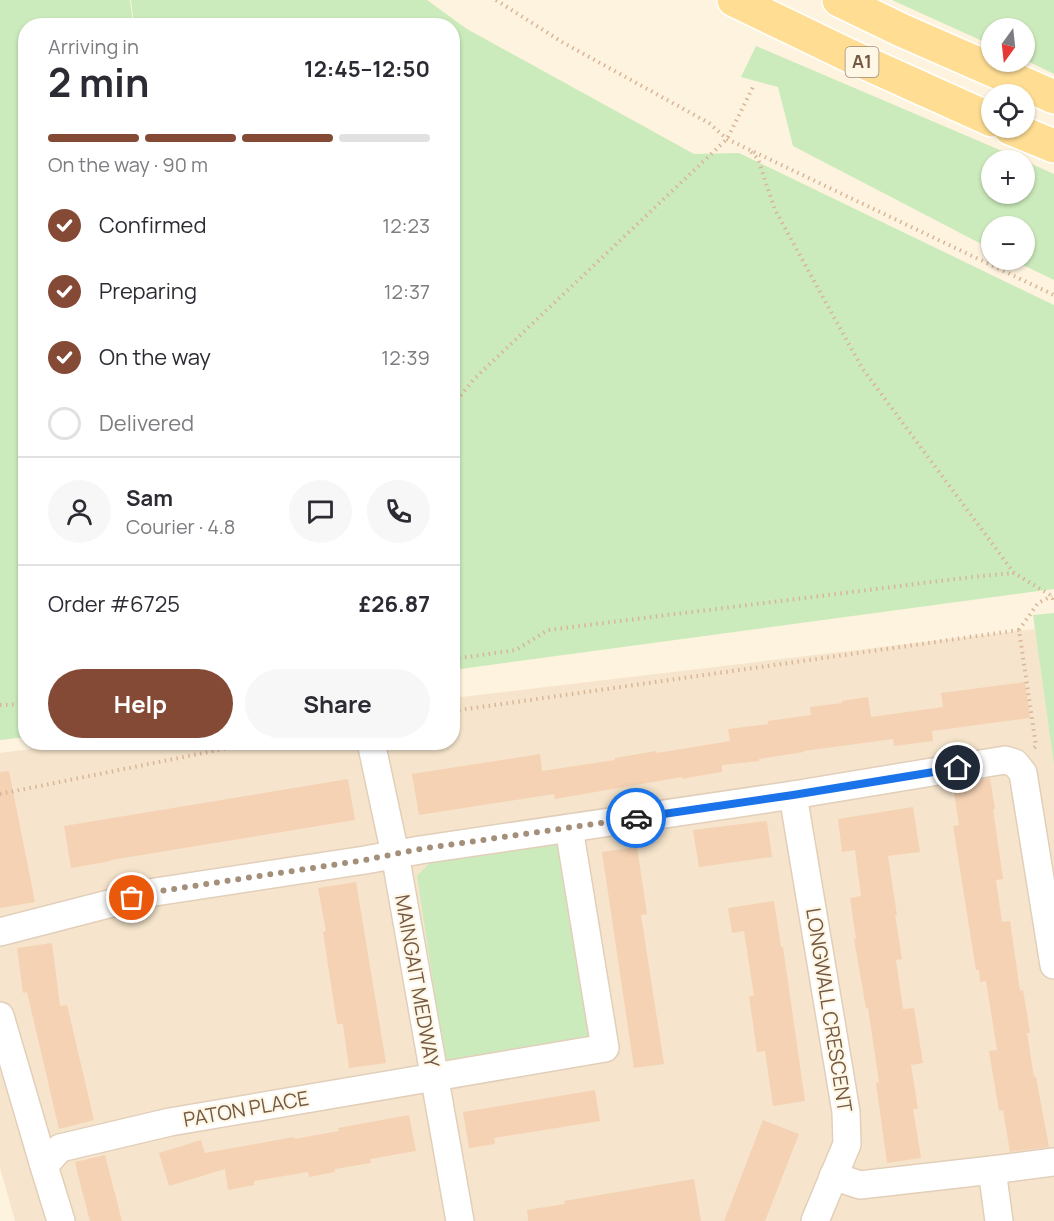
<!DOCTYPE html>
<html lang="en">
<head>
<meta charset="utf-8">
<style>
	body { margin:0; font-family:Manrope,sans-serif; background:#f7f7f7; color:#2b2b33; height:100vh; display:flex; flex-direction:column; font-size:22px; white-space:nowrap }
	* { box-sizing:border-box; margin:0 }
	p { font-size:20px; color:#7c7c81 }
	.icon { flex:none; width:33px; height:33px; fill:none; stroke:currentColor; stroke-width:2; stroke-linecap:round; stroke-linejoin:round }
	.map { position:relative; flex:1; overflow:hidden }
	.panel { position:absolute; left:18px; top:18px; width:442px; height:732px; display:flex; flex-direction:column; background:#fff; border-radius:24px; box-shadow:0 2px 4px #0004 }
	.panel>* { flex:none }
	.needle { width:39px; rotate:195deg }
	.buttons { position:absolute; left:981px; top:18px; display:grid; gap:12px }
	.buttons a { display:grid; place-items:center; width:54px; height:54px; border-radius:50%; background:#fff; box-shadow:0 2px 4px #0004; font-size:30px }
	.pin { position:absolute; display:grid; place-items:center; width:51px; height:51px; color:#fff; margin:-26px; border:3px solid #fff; border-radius:50%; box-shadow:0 2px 6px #0007 }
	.courier { position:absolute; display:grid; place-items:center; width:60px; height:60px; margin:-30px; border:4px solid #1a73e8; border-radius:50%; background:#fff; color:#222; box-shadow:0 2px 8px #0007 }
	.overview em { font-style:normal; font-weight:700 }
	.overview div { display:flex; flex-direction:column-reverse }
	.overview { display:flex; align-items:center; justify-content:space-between; height:102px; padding:0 30px }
	h1 { font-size:39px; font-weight:700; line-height:45px }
	.bar { display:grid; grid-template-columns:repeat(4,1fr); gap:9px 6px; align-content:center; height:72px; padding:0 30px }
	.bar i { height:8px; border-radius:4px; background:#e1e1e2 }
	.bar .selected { background:#844a36 }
	.bar p { grid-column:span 4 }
	.line { display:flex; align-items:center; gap:15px; padding:0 30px; border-top:2px solid #e1e1e2 }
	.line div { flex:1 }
	.round { display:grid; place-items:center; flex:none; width:63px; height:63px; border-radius:32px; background:#f7f7f7 }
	ol { padding:0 30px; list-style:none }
	li { display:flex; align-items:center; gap:18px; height:66px }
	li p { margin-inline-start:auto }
	li .icon { padding:6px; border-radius:50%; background:#844a36; color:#fff; stroke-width:4 }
	li:last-child { color:#7c7c81 }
	li i { width:33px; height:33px; border:3px solid #e1e1e2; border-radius:50% }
	.action { display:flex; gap:12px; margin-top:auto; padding:12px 30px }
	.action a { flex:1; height:69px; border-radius:36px; background:#844a36; color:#fff; font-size:24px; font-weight:700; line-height:69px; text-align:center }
	.action a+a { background:#f7f7f7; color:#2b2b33 }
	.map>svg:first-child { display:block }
	.residential { fill:#f6e5cc }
	.green { fill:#ccebbc }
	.building { fill:#f5d2b4 }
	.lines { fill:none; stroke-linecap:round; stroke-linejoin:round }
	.street-casing { stroke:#e2cfba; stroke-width:30 }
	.primary-casing { stroke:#fff; stroke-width:36 }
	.path { stroke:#d9b597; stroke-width:4; stroke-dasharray:1.5 4.5; stroke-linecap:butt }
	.street { stroke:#fff; stroke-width:27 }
	.primary { stroke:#ffde93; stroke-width:33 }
	.done { stroke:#a48f7b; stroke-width:6; stroke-dasharray:0 10.8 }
	.route { stroke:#1a73e8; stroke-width:8 }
	.labels { text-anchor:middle; stroke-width:4.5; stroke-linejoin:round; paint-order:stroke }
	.shield { fill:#fff7e5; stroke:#9e8875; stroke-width:1.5 }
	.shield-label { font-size:18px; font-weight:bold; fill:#745945 }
	.street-label { font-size:20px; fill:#745945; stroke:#fff7e5 }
</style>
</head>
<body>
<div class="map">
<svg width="1054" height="1221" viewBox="0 0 1054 1221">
	<rect width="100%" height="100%" fill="#fef3de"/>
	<!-- residential -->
	<path class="residential" d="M 1035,629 L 1054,761 L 1054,1221 L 15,1221 L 0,1168 L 0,753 L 84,742 L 453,742 L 453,698 Z"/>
	<!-- green -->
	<g class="green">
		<path d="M 0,0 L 130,0 L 133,25 L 26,26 L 26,737 L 0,740 Z"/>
		<path d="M 131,0 L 427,0 L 467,29 L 694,154 L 739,153 L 1054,305 L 1054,589 L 453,670 L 453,26 L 134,25 Z"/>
		<path d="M 892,0 L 1054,0 L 1054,74 L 1025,60 L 1024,28 L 992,28 L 991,45 Z"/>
		<path d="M 756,46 L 1023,160 L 992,160 L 992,194 L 1024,194 L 1025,161 L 1054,174 L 1054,280 L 1013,260 L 1024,260 L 1024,226 L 992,226 L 991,249 L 793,146 L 778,87 L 741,77 Z"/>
		<path d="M 1054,613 L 1054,765 L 1033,615 Z"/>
		<path d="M 559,844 L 589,1038 L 445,1061 L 417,876 L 434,858 Z"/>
	</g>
	<!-- building -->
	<g class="building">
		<path d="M 1025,682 L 1030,718 L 932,731 L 933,741 L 894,746 L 893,739 L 804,751 L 804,752 L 759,759 L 759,761 L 722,765 L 722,772 L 703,775 L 682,779 L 682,777 L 555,799 L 554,794 L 419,815 L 412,774 L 540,754 L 542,771 L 615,760 L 615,758 L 656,751 L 657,753 L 730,741 L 728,729 L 768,724 L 768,721 L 811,715 L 810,707 L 842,703 L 842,701 L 868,697 L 871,717 L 943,707 L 941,693 Z"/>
		<path d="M 9,771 L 35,902 L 0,908 L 0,772 Z"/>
		<path d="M 990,778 L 995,809 L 993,809 L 1003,879 L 996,880 L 1002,922 L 1010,921 L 1020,991 L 1023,990 L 1028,1020 L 1030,1033 L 1027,1033 L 1034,1077 L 1036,1077 L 1049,1147 L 1010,1152 L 1003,1110 L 999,1111 L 989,1051 L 997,1050 L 986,981 L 980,982 L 979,970 L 976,970 L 953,826 L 959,825 L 953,785 Z"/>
		<path d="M 348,779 L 355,820 L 111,860 L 111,861 L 71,868 L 64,826 Z"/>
		<path d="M 913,807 L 920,852 L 888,856 L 897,915 L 895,915 L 902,959 L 896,960 L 903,1009 L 914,1008 L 923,1063 L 911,1065 L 918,1109 L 913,1109 L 921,1158 L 887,1163 L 876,1083 L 879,1082 L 868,1008 L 866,1008 L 854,939 L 856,939 L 850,898 L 861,896 L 855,850 L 842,852 L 838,819 Z"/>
		<path d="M 767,821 L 772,857 L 699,867 L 693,830 Z"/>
		<path d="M 637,847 L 647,914 L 641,915 L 664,1064 L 634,1068 L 602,852 Z"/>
		<path d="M 356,882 L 386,1063 L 349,1068 L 343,1024 L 337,1024 L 323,932 L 326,931 L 318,888 Z"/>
		<path d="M 774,901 L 781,947 L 783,947 L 805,1101 L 773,1106 L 765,1051 L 757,1052 L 749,996 L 754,996 L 744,931 L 732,933 L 728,908 Z"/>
		<path d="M 52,943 L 60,1006 L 67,1005 L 94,1120 L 59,1129 L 27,992 L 23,993 L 17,948 Z"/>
		<path d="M 595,1090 L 600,1121 L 494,1138 L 495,1144 L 469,1148 L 463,1112 Z"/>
		<path d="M 409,1115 L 416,1151 L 370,1159 L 371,1163 L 335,1169 L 335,1172 L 309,1177 L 308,1172 L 254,1181 L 254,1185 L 228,1190 L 225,1169 L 169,1186 L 159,1153 L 201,1140 L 205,1153 L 294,1137 L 294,1139 L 339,1131 L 338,1128 Z"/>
		<path d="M 763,1120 L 799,1134 L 765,1221 L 724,1221 Z"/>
		<path d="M 105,1155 L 122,1221 L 90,1221 L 78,1175 L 75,1162 Z"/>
		<path d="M 694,1179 L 701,1221 L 528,1221 L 527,1210 L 565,1204 L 564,1201 Z"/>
	</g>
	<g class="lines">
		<defs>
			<g id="street">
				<path d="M 371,742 L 395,854 L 460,1221"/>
				<path d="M 793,795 L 846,1112 L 847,1144 L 815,1221"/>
				<path d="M 0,932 L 155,892 L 365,860 L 420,850 L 793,795 L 1005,760 L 1015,763 L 1023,773 L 1054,965"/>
				<path d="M 0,1016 L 44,1166"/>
				<path d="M 992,1170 L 999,1221"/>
				<path d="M 833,1176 L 860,1185 L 992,1170 L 1054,1162"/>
				<path d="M 61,1221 L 44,1166 L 60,1148 L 170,1122 L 605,1048 L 569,828"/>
			</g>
			<g id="primary">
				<path d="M 734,0 L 848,55 L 992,120"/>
				<path d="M 839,0 L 901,30 L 1054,97"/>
				<path d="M 1010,128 L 1054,146"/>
			</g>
		</defs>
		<!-- street casing -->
		<use href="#street" class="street-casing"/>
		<!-- primary casing -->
		<use href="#primary" class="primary-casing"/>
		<!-- path -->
		<g class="path">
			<path d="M 496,0 L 562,42 L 709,123 L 727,139 L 1054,295"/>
			<path d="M 751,152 L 758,159 L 775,210 L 862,368 L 1014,573 L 1052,596 L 1054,602"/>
			<path d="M 453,405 L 474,379 L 727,139 L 753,87"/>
			<path d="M 1019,630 L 1038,603 L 1052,596"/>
			<path d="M 453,659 L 516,650 L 548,630 L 972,577 L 1014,573"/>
			<path d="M 0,705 L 26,704"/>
			<path d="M 453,711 L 1019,630 L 1036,746 L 1034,748"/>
			<path d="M 0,794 L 258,742"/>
		</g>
		<!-- street -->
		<use href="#street" class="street"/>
		<!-- primary -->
		<use href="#primary" class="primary"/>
	</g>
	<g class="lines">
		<!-- done -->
		<path class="done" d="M 132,898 L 154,892 L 365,860 L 420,849 L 636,818"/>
		<!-- route -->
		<path class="route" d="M 636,818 L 793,795 L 958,768"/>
	</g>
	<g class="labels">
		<!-- shield labels -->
		<rect class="shield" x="845.5" y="47" width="33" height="30" rx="4.5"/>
		<g class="shield-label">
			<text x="862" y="68">A1</text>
		</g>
		<!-- street labels -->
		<g class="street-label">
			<text transform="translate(417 981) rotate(80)" y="7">MAINGAIT MEDWAY</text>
			<text transform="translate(829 1010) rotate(81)" y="7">LONGWALL CRESCENT</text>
			<text transform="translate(246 1109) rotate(-10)" y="7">PATON PLACE</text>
		</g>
	</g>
</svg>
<div class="buttons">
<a><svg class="needle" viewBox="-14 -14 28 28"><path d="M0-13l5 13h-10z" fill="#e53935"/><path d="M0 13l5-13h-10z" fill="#7c7c81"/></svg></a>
<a><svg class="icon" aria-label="locate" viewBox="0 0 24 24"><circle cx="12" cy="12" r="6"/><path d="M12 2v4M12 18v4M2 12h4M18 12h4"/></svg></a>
<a>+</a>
<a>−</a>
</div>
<div class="pin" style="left:132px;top:898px;background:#ea580c"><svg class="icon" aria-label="bag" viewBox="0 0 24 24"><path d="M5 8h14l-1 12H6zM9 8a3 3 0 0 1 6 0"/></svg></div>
<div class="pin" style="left:958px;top:768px;background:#1f2937"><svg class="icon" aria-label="home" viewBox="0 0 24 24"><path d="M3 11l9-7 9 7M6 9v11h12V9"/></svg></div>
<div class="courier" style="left:636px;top:818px"><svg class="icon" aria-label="car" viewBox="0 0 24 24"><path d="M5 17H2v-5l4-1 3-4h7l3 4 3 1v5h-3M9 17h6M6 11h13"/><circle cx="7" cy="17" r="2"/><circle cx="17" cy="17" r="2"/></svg></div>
<section class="panel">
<div class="overview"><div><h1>2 min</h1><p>Arriving in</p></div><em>12:45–12:50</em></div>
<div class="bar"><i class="selected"></i><i class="selected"></i><i class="selected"></i><i></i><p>On the way · 90 m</p></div>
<ol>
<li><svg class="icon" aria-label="check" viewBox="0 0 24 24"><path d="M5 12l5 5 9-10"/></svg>Confirmed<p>12:23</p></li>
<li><svg class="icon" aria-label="check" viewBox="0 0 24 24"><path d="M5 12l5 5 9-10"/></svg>Preparing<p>12:37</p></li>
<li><svg class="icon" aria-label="check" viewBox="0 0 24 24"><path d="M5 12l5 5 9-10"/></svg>On the way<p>12:39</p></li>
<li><i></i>Delivered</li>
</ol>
<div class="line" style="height:108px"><a class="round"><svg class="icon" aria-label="person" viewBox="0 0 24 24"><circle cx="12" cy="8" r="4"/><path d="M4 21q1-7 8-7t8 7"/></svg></a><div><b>Sam</b><p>Courier · 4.8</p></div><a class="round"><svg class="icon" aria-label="chat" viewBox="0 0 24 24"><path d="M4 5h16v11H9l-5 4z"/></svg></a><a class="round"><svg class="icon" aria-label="phone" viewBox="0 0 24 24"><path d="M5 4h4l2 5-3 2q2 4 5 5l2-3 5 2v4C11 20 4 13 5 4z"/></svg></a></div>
<div class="line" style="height:78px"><div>Order #6725</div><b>£26.87</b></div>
<div class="action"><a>Help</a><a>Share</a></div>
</section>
</div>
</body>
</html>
